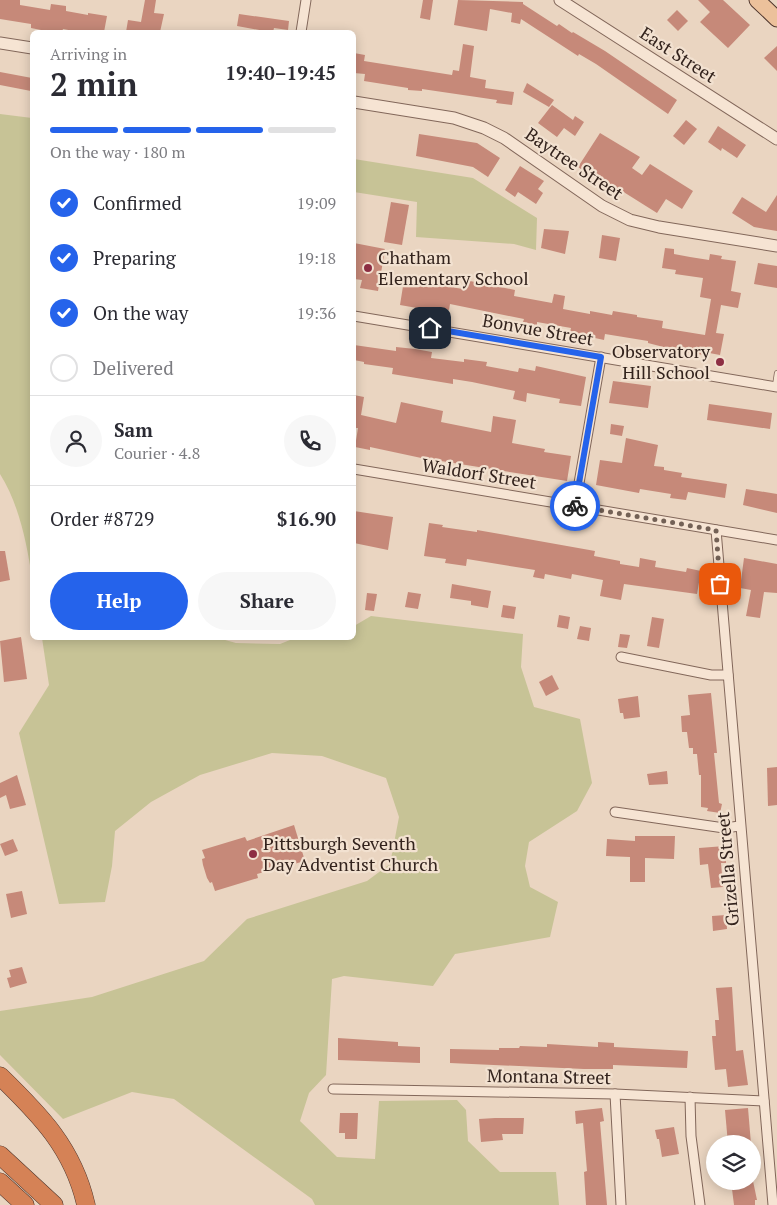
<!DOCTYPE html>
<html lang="en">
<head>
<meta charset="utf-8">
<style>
	body { margin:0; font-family:"PT Serif",serif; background:#f7f7f7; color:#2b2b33; height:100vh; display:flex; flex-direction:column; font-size:19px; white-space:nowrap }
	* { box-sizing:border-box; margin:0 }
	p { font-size:16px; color:#7c7c81 }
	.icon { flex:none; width:28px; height:28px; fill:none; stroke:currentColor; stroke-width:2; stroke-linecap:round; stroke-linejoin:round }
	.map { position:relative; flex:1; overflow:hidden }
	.details { position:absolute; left:30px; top:30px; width:326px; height:610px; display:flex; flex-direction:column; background:#fff; border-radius:8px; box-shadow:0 2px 12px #0003 }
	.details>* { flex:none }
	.buttons { position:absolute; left:706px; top:1135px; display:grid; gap:10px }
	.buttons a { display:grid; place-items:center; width:55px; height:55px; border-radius:50%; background:#fff; box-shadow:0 2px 12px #0003; font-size:25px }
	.pin { position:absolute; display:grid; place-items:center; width:42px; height:42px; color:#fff; margin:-21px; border-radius:10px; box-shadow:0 2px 8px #0006 }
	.courier { position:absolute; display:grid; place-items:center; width:50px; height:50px; margin:-25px; border:4px solid #2563eb; border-radius:50%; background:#fff; color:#222; box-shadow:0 1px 6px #0007 }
	.head em { font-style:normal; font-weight:700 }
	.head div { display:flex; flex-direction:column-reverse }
	.head { display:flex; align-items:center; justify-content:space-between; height:85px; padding:0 20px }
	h1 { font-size:32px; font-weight:700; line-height:38px }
	.bar { display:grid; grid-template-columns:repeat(4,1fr); gap:8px 5px; align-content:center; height:60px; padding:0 20px }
	.bar i { height:6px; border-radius:4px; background:#e1e1e2 }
	.bar .selected { background:#2563eb }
	.bar p { grid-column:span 4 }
	.line { display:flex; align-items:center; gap:12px; padding:0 20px; border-top:1px solid #e1e1e2 }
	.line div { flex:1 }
	.round { display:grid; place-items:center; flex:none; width:52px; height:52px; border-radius:26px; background:#f7f7f7 }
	ol { padding:0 20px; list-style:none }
	li { display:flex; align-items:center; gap:15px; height:55px }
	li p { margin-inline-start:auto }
	li .icon { padding:5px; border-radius:50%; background:#2563eb; color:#fff; stroke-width:4 }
	li:last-child { color:#7c7c81 }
	li i { width:28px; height:28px; border:2px solid #e1e1e2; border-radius:50% }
	.action { display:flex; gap:10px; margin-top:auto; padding:10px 20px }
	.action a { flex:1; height:58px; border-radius:30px; background:#2563eb; color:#fff; font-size:20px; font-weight:700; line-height:58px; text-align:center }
	.action a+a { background:#f7f7f7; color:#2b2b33 }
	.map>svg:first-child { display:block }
	.green { fill:#c7c396 }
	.building { fill:#c68979 }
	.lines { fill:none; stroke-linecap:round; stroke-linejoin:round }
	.service-casing { stroke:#82675a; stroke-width:6 }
	.minor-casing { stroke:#82675a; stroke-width:11 }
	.tertiary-casing { stroke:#82675a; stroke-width:13 }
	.primary-casing { stroke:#50372e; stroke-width:17 }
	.motorway-casing { stroke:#50372e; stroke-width:19 }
	.service { stroke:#f6e4d3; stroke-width:4.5 }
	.minor { stroke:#f6e4d3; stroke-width:9 }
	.tertiary { stroke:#f6e4d3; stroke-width:11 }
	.primary { stroke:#ecc19b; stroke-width:15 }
	.motorway { stroke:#d58256; stroke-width:18 }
	.done { stroke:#736156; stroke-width:5; stroke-dasharray:0 9 }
	.route { stroke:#2563eb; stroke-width:6 }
	.poi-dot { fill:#8d2e43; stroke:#f2e1d0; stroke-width:2 }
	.labels { text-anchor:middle; stroke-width:4.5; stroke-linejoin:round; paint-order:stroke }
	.street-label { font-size:18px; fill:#33231d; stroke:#f2e1d0 }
	.poi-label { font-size:18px; fill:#33231d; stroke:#f2e1d0; text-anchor:start }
</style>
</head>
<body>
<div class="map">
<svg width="777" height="1205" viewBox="0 0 777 1205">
	<rect width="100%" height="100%" fill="#ead5c1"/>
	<!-- green -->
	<g class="green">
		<path d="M 0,114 L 32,118 L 32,578 C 27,544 19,504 0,474 Z"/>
		<path d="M 354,159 L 473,178 L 537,218 L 536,250 L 514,244 L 416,237 L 417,202 L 354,192 Z"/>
		<path d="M 371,616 L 523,634 L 521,667 L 534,707 L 580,719 L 592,783 L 577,811 L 529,842 L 525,866 L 530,887 L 558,902 L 550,937 L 455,954 L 433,986 L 344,976 L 332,979 L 326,1075 L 309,1093 L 300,1121 L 337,1157 L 375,1159 L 379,1101 L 457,1100 L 466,1110 L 468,1141 L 500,1172 L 556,1172 L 559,1205 L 315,1205 L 312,1199 L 174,1099 L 132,1092 L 63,1119 L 0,1055 L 0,1011 L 92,997 L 204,961 L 247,919 L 367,881 L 390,864 L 399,817 L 386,778 L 322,756 L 272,753 L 200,775 L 151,802 L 115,831 L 112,866 L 105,902 L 59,904 L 19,733 L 49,685 L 42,638 L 218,638 L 236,643 L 280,644 L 295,638 L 354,638 L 354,626 Z"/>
	</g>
	<!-- building -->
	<g class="building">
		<path d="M 0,0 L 20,0 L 20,5 L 50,10 L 51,4 L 66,6 L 66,11 L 88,15 L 88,13 L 107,16 L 104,32 L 79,32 L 63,29 L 62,32 L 46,32 L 46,31 L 31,28 L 31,24 L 0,19 Z"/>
		<path d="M 145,0 L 156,0 L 154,13 L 164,14 L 160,32 L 126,32 L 128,20 L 141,22 Z"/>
		<path d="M 423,0 L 433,0 L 430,20 L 420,18 Z"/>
		<path d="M 458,0 L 523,2 L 523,4 L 557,26 L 559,24 L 572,33 L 573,32 L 605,51 L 677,100 L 668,114 L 596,64 L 579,54 L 578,56 L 521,19 L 520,24 L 511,22 L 512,13 L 490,9 L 487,31 L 454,25 Z"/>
		<path d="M 698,0 L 723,0 L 750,25 L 728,48 L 700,22 L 710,12 Z"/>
		<path d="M 677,10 L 688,21 L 678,31 L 667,20 Z"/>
		<path d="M 239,14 L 289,21 L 288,30 L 274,28 L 273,32 L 270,32 L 237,26 Z"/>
		<path d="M 463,44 L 474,46 L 470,77 L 486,80 L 485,88 L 514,92 L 512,105 L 496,103 L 497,100 L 422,89 L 422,91 L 408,90 L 408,88 L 364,81 L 365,74 L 354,73 L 354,53 L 365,55 L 364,61 L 452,75 L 453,70 L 459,71 Z"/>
		<path d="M 777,46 L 777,71 L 764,58 Z"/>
		<path d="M 0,72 L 32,78 L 31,91 L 0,85 Z"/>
		<path d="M 527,83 L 554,100 L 549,107 L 523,92 Z"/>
		<path d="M 552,105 L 573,120 L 575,116 L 584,122 L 575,136 L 564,128 L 557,137 L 538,123 Z"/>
		<path d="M 686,120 L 697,129 L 684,145 L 673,136 Z"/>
		<path d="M 718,126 L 746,145 L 737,158 L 722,148 L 721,151 L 708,142 Z"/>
		<path d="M 600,133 L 640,157 L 632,168 L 642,175 L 650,164 L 693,191 L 682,209 L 666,199 L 657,213 L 622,191 L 620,195 L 578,167 Z"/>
		<path d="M 419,134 L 477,143 L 500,158 L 488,177 L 473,167 L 416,156 Z"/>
		<path d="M 520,166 L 544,181 L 538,189 L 543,193 L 536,204 L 518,192 L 515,197 L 505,190 Z"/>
		<path d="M 777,195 L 777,231 L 754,227 L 732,213 L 742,197 L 766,212 Z"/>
		<path d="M 391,202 L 409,205 L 402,245 L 384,242 Z"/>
		<path d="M 544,229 L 569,231 L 565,254 L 541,248 Z"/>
		<path d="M 602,235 L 620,238 L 616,261 L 599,258 Z"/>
		<path d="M 354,243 L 385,249 L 378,291 L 360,288 L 362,280 L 354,279 Z"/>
		<path d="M 665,248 L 674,249 L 674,254 L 690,257 L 709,260 L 710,254 L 722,256 L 721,259 L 736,261 L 731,291 L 741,293 L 738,308 L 721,305 L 716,333 L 724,334 L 720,355 L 704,352 L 704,355 L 679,351 L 648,343 L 648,341 L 605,334 L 604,340 L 586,336 L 587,335 L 570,332 L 571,328 L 537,322 L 537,325 L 523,322 L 524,319 L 450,304 L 449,310 L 434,307 L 434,311 L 400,305 L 404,280 L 427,284 L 428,280 L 439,282 L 438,285 L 463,289 L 465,280 L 515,290 L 514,296 L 552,303 L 554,294 L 565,296 L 563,309 L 590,314 L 590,311 L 612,315 L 613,311 L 637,315 L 637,317 L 663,321 L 662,328 L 705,335 L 711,299 L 700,297 L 703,278 L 675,274 L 676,270 L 662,268 Z"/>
		<path d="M 758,263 L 777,266 L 777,288 L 754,284 Z"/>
		<path d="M 354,345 L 396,351 L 396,347 L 415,349 L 432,352 L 431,358 L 464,362 L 464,359 L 487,362 L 486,366 L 518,372 L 519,368 L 535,371 L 536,366 L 586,377 L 581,406 L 559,403 L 560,399 L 527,393 L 526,402 L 513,399 L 515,391 L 472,382 L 453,379 L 453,384 L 392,374 L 393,368 L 364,364 L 364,362 L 354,360 Z"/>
		<path d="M 613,381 L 651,386 L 648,408 L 609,403 Z"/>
		<path d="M 354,395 L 364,397 L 361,415 L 396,423 L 401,402 L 443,411 L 441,422 L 491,432 L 493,416 L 516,420 L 512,443 L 545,449 L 544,452 L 571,456 L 567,481 L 441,461 L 440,462 L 370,447 L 370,450 L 355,447 L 358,428 L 354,428 Z"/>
		<path d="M 709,404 L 772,413 L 770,429 L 707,420 Z"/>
		<path d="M 611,424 L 624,426 L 622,436 L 610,434 Z"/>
		<path d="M 626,438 L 658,445 L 654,466 L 664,467 L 664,470 L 682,473 L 681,477 L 727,484 L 725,498 L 688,492 L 686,500 L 670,498 L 671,494 L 640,489 L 639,493 L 596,485 L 600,460 L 622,463 Z"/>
		<path d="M 746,489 L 777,494 L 777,513 L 743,505 Z"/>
		<path d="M 354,511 L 393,517 L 388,550 L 354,543 Z"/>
		<path d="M 429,523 L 443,525 L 442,527 L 477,532 L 477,530 L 595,551 L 594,556 L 620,561 L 620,564 L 639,567 L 640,558 L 656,561 L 655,567 L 686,572 L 687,568 L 701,571 L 697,594 L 624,584 L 621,600 L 600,596 L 603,580 L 572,574 L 571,579 L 545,574 L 544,579 L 533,577 L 535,570 L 467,559 L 466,566 L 445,563 L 446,559 L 424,556 Z"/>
		<path d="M 0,551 L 5,551 L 10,580 L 0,582 Z"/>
		<path d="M 744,558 L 777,564 L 777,593 L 764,592 L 760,618 L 746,616 L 751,590 L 740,588 Z"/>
		<path d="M 452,584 L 491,591 L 488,608 L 471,605 L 471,601 L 450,598 Z"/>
		<path d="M 408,592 L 421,594 L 418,609 L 405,607 Z"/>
		<path d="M 367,593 L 377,594 L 374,611 L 365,610 Z"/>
		<path d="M 503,605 L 516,607 L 514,619 L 501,617 Z"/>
		<path d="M 559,615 L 570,617 L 568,629 L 557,627 Z"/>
		<path d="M 652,617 L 664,619 L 659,648 L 647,646 Z"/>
		<path d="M 580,626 L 591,628 L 589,641 L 577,639 Z"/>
		<path d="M 620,634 L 630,635 L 627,648 L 618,647 Z"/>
		<path d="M 21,637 L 27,679 L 4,682 L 0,641 Z"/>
		<path d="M 552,675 L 559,689 L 546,696 L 539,682 Z"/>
		<path d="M 711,693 L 717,753 L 714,753 L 719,803 L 722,804 L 720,813 L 707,811 L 708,808 L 701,807 L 701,775 L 699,775 L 697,754 L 693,754 L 693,748 L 689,748 L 687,732 L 682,732 L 681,716 L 690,715 L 688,695 Z"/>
		<path d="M 638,696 L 640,717 L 624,719 L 623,713 L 620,713 L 618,699 Z"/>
		<path d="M 777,767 L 777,805 L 768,806 L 767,768 Z"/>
		<path d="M 667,771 L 668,784 L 649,785 L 647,774 Z"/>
		<path d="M 17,775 L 26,805 L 10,809 L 6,795 L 0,798 L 0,783 Z"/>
		<path d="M 294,825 L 305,861 L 257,874 L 258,878 L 215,891 L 212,882 L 210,883 L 207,878 L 203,865 L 202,859 L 205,858 L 202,850 L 245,837 L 247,841 Z"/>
		<path d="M 635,836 L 675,836 L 674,859 L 645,858 L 645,882 L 630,882 L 630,857 L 606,856 L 607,839 L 635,841 Z"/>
		<path d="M 13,839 L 18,851 L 5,856 L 0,844 Z"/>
		<path d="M 725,846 L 726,863 L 721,863 L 723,887 L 711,888 L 708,864 L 700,865 L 699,848 Z"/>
		<path d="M 22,891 L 27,914 L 11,918 L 6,894 Z"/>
		<path d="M 726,915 L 727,929 L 713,931 L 712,916 Z"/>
		<path d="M 22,967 L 27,983 L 10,988 L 7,978 L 11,977 L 9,970 Z"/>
		<path d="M 732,987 L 736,1051 L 743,1050 L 748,1085 L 728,1087 L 726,1069 L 715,1070 L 712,1036 L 716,1036 L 715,1020 L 719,1020 L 716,988 Z"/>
		<path d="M 338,1038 L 398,1042 L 398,1046 L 420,1047 L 420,1063 L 338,1060 Z"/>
		<path d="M 598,1042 L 614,1043 L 614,1047 L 688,1051 L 687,1068 L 613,1065 L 613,1069 L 584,1069 L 450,1063 L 450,1049 L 499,1050 L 499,1048 L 519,1048 L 520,1046 L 547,1047 L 547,1044 L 598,1047 Z"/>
		<path d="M 602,1108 L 604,1121 L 600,1122 L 607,1205 L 586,1205 L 584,1172 L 587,1171 L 583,1123 L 576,1124 L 575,1111 Z"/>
		<path d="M 748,1108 L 751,1144 L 728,1144 L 725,1110 Z"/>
		<path d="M 340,1113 L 358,1113 L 357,1139 L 345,1139 L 345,1133 L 339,1133 Z"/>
		<path d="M 495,1118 L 524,1118 L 523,1134 L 502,1134 L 503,1140 L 481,1142 L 479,1119 Z"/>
		<path d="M 674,1127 L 679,1154 L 662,1157 L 659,1139 L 657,1139 L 655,1130 Z"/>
		<path d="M 731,1181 L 753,1181 L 757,1200 L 755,1200 L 755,1205 L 734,1205 Z"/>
	</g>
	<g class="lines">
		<defs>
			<path id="service" d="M 775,386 L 777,373"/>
			<g id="minor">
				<path d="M 301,32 L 306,0"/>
				<path d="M 354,316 L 777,387"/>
				<path d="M 354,469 L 777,540"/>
				<path d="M 575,506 L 601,357"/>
				<path d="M 716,530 L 773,1205"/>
				<path d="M 621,657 L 711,675 L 728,675"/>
				<path d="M 615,812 L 724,828 L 740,826"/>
				<path d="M 333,1089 L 615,1094 L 764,1101"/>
				<path d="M 615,1094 L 621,1205"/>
				<path d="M 690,1097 L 691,1136 L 700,1205"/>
			</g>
			<g id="tertiary">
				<path d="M 560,0 L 777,139"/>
				<path d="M 0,43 L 32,48"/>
				<path d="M 354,102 L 454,118 L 484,128 L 504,138 L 602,206 L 630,220 L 659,227 L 777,246"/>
			</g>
			<path id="primary" d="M 757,0 L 777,19"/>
			<g id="motorway">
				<path d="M 0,1076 C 40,1115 73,1148 86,1205"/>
				<path d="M 0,1155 L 54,1205"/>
				<path d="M 0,1182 L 25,1205"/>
			</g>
		</defs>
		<!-- service casing -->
		<use href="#service" class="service-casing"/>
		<!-- minor casing -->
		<use href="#minor" class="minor-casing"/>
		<!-- tertiary casing -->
		<use href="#tertiary" class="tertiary-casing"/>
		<!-- primary casing -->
		<use href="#primary" class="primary-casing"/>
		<!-- motorway casing -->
		<use href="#motorway" class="motorway-casing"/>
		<!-- service -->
		<use href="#service" class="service"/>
		<!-- minor -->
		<use href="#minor" class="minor"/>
		<!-- tertiary -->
		<use href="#tertiary" class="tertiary"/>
		<!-- primary -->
		<use href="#primary" class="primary"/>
		<!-- motorway -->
		<use href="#motorway" class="motorway"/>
	</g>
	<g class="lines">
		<!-- done -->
		<path class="done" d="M 575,506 L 716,530 L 720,584"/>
		<!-- route -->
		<path class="route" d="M 430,328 L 601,357 L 575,506"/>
	</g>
	<!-- markers -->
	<g class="poi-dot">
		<circle cx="368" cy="268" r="5"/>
		<circle cx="720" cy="362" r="5"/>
		<circle cx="253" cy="854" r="5"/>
	</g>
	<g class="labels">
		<!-- street labels -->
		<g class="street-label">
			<text transform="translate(678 55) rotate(33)" y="6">East Street</text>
			<text transform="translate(574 164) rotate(34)" y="6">Baytree Street</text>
			<text transform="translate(538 330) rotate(10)" y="6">Bonvue Street</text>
			<text transform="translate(479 474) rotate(9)" y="6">Waldorf Street</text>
			<text transform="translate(728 869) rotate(-95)" y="6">Grizella Street</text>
			<text transform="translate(549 1077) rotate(1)" y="6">Montana Street</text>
		</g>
		<!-- poi labels -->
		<g class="poi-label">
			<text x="378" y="264">Chatham<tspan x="378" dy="21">Elementary School</tspan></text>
			<text x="710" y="358" text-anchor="end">Observatory<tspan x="710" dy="21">Hill School</tspan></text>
			<text x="263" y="850">Pittsburgh Seventh<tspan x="263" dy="21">Day Adventist Church</tspan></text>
		</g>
	</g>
</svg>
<div class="buttons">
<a><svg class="icon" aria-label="layers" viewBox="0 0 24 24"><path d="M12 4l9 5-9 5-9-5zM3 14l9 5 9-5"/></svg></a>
</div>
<div class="pin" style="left:720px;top:584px;background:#ea580c"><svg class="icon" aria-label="bag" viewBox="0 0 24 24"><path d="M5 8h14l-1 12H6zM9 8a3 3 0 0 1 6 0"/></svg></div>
<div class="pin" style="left:430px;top:328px;background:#1f2937"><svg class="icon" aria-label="home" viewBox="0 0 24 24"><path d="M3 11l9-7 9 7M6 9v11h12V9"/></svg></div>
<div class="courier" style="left:575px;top:506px"><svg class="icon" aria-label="bike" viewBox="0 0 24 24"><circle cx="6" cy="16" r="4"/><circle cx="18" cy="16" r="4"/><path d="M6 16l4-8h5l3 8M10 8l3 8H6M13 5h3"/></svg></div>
<section class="details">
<div class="head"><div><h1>2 min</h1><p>Arriving in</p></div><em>19:40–19:45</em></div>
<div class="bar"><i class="selected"></i><i class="selected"></i><i class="selected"></i><i></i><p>On the way · 180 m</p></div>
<ol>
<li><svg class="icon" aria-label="check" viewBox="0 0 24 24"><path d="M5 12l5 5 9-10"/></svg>Confirmed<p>19:09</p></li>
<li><svg class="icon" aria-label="check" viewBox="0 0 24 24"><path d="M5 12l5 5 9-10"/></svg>Preparing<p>19:18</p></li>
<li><svg class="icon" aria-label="check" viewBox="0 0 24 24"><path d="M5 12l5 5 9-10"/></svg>On the way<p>19:36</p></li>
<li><i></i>Delivered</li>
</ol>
<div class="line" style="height:90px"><a class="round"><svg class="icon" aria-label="person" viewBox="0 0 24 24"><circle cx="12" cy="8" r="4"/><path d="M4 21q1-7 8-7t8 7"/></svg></a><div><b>Sam</b><p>Courier · 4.8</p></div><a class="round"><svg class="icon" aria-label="phone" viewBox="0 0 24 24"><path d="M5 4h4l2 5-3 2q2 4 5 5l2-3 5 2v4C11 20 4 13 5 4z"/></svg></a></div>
<div class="line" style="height:65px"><div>Order #8729</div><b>$16.90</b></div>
<div class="action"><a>Help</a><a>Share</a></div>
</section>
</div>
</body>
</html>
